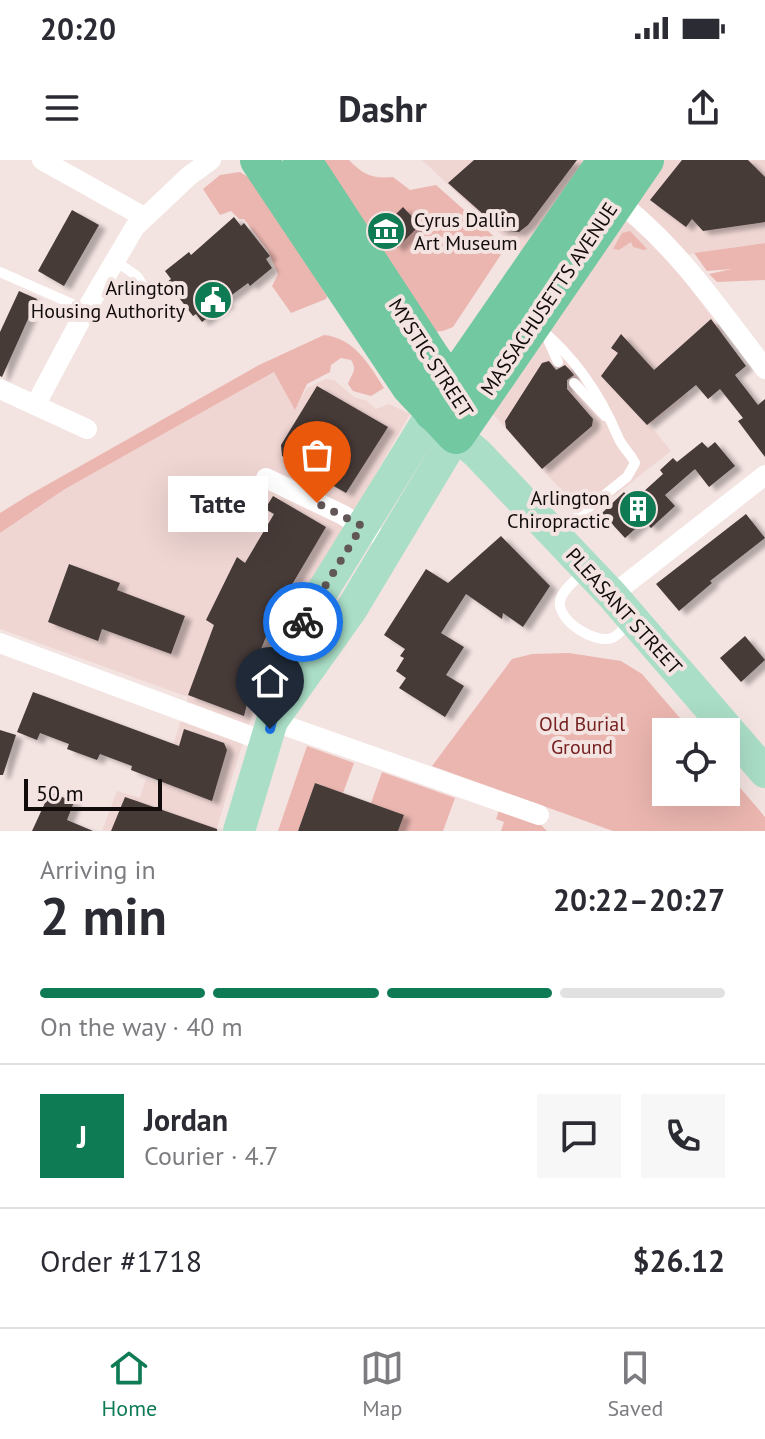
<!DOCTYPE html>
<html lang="en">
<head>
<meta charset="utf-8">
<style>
	body { margin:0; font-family:"PT Sans",sans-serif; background:#f7f7f7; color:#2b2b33; height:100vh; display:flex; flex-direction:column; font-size:30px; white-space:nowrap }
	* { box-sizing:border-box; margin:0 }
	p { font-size:26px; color:#7c7c81 }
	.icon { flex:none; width:44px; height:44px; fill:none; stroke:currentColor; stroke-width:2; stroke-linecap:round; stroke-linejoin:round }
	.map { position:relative; height:671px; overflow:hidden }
	.side { display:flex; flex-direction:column; background:#fff; flex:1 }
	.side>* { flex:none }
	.fabs { position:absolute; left:652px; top:558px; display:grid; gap:16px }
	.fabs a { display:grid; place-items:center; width:88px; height:88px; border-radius:0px; background:#fff; box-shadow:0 8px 32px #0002; font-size:40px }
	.scale { position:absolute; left:24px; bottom:20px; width:138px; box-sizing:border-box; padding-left:8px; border:4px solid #110c0b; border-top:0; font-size:22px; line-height:28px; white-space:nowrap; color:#110c0b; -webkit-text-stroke:6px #f3e3e1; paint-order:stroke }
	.pin { position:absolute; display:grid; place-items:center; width:68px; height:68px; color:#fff; margin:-82px -34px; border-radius:50% 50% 50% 0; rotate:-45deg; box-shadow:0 0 8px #0007 }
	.pin .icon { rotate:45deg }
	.courier { position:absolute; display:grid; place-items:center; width:80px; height:80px; margin:-40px; border:6px solid #1a73e8; border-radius:50%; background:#fff; color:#222; box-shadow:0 2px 10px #0007 }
	.bubble { position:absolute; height:56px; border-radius:0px; background:#fff; box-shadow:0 8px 32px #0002; font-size:26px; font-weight:700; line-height:56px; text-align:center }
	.head em { font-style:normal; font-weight:700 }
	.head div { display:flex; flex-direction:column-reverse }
	.head { display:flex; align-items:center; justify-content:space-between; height:136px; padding:0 40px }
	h1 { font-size:52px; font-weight:700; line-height:60px }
	.bar { display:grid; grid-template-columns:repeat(4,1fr); gap:12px 8px; align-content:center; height:96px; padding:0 40px }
	.bar i { height:10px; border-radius:6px; background:#e1e1e2 }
	.bar .active { background:#0f7b55 }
	.bar p { grid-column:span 4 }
	.line { display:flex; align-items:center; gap:20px; padding:0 40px; border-top:2px solid #e1e1e2 }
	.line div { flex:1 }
	.round { display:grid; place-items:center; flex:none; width:84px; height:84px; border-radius:0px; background:#f7f7f7 }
	.status { display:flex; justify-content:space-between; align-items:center; height:56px; padding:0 40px; background:#fff; direction:ltr }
	.status svg { height:22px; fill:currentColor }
	header { display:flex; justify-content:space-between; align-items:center; height:104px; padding:0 40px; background:#fff; font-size:36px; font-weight:700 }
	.menu { display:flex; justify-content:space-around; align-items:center; height:112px; border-top:2px solid #e1e1e2; background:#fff; font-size:22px; color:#7c7c81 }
	.menu a { display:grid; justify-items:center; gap:4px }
	.menu .active { color:#0f7b55 }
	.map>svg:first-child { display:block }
	.built { fill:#efd6d3 }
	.green { fill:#ecb6b0 }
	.building { fill:#463a39; filter:url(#shadow) }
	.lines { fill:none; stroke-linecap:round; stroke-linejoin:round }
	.lane { stroke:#fff; stroke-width:10 }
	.street { stroke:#fff; stroke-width:20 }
	.primary { stroke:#aadec7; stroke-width:32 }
	.highway { stroke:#72c8a1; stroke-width:38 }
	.done { stroke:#605756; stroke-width:8; stroke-dasharray:0 14.4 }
	.route { stroke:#1a73e8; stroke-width:10 }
	.labels { text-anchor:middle; stroke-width:8; stroke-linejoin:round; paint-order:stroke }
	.poi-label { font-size:20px; fill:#110c0b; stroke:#f3e3e1; text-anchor:end }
	.street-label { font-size:20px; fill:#110c0b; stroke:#f3e3e1 }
	.park-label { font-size:20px; fill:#762020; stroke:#f3e3e1 }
</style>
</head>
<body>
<div class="status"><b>20:20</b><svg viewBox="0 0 49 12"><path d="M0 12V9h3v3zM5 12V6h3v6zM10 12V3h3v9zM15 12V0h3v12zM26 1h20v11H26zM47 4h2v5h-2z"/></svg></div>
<header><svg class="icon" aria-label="menu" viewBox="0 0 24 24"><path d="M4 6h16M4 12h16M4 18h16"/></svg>Dashr<svg class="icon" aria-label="share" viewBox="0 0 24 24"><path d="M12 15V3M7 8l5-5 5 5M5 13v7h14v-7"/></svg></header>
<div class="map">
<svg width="765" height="671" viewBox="0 0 765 671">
	<defs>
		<filter id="shadow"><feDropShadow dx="7" dy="4" stdDeviation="2" flood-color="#0004"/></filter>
	</defs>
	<rect width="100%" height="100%" fill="#f3e3e1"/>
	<!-- built -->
	<g class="built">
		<path d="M 422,0 L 765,0 L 765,83 L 694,93 L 669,100 L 723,172 L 672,219 L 688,236 L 650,265 L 671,291 L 586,358 L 493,254 L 565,135 Z"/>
		<path d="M 274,212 L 295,249 L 307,228 L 326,219 L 334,220 L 354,237 L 367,241 L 376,249 L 389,244 L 410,254 L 276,488 L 245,576 L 216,671 L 102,671 L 117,631 L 140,638 L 146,619 L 161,624 L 188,537 L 0,469 L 0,373 L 65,329 Z"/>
	</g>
	<!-- green -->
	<g class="green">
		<path d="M 321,0 L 349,0 C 363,15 373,19 393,17 L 410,30 L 436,25 L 506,87 L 453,167 L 443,171 L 431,172 Z"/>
		<path d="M 240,12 L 253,20 L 327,136 L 326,139 L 291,153 L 272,126 L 278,114 L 268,91 L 244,59 L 239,59 L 231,51 L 220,55 L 203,29 L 220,15 Z"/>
		<path d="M 630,71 L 647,89 L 644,90 L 633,87 L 631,82 L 619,90 L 613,89 L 622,73 Z"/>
		<path d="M 765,83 L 765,120 L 717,122 L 709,114 L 732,109 L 707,111 L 694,93 Z"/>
		<path d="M 324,175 C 354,178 369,204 384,228 L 371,236 L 353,231 L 348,224 C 351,214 358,211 351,200 L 341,198 L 331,205 L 330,212 L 307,224 L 295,250 L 274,212 L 65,329 L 0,373 L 0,353 L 29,335 L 259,205 Z"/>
		<path d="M 569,493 L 621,501 L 642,514 L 692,572 L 666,572 L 666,632 L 726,632 L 726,611 L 765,657 L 765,671 L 613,671 L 432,606 L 512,499 L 532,494 Z"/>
		<path d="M 307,586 L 354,603 L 343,633 L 315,623 L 298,671 L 278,671 Z"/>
		<path d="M 382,612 L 455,638 L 443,671 L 398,671 L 404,655 L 371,643 Z"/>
		<path d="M 500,648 L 537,661 L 547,671 L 501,671 L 504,662 L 496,659 Z"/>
	</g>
	<!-- building -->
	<g class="building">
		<path d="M 474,0 L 577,0 L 528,65 L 519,72 L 501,70 L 448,23 Z"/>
		<path d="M 682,0 L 748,0 L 765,17 L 765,62 L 703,71 L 692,59 L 686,67 L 650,40 Z"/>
		<path d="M 403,47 L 420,65 L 397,88 L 380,70 Z"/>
		<path d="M 72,50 L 99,65 L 64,126 L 38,111 Z"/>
		<path d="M 234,57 L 241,66 L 244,63 L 270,96 L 266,99 L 272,108 L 250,126 L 248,123 L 225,140 L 228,143 L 202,162 L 196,154 L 193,156 L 167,122 L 171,119 L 165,111 L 189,92 L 191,95 Z"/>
		<path d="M 19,131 L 37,139 L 2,217 L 0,216 L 0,172 Z"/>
		<path d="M 711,159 L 746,206 L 735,215 L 758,245 L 765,239 L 765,297 L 738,261 L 743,258 L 720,229 L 708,239 L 696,225 L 647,265 L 601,216 L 618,193 L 611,188 L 621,174 L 654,210 Z"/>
		<path d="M 549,201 L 556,210 L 565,205 L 569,209 L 574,215 L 567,220 L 567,229 L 593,259 L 592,266 L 542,309 L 506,268 L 505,261 L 542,203 Z"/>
		<path d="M 317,226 L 388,267 L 346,333 L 282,296 L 281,285 Z"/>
		<path d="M 702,282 L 708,288 L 715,282 L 735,306 L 709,327 L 695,309 L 665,335 L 675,346 L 651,368 L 644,361 L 625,378 L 602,353 L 624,332 L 630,339 L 639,331 L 642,333 L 663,314 L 660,310 L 673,298 L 677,302 Z"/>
		<path d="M 273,336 L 326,367 L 277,450 L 261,489 L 244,556 L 188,535 L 214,465 L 206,460 L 237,397 L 245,403 L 274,354 L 265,349 Z"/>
		<path d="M 746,354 L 765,378 L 710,421 L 712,423 L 679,451 L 656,424 Z"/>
		<path d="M 501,376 L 550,426 L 523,467 L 503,453 L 502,459 L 466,434 L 441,473 L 464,487 L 446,515 L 464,526 L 445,557 L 399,528 L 406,518 L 396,511 L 404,498 L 400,496 L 405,489 L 384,475 L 426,409 L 448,423 Z"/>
		<path d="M 69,404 L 120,423 L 117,430 L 185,456 L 171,494 L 102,469 L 98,481 L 48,462 Z"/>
		<path d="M 745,476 L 765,500 L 741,522 L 720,498 Z"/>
		<path d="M 33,532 L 179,586 L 184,569 L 224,583 L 227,590 L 212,641 L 131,610 L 132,606 L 100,594 L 97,600 L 67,589 L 69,584 L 40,573 L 37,580 L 17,572 Z"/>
		<path d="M 0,570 L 16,575 L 3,615 L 0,615 Z"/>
		<path d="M 315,623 L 404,655 L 398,671 L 298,671 Z"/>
		<path d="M 50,632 L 74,642 L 67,660 L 93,671 L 32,671 Z"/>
		<path d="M 125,637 L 217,669 L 217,671 L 111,671 Z"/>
	</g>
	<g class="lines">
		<!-- lane -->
		<g class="lane">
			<path d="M 114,100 L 137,116 L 149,135"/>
			<path d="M 0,112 L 86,150"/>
			<path d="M 538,167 C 575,197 600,234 618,277 C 622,287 631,294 635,303 L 627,317 L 557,373"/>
			<path d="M 549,182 L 558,202"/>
			<path d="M 574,223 L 605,256"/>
			<path d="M 584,411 C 577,419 562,430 560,441 C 557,461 595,484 612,478 C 619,475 626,466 631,461"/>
		</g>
		<!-- street -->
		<g class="street">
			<path d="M 42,0 L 144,57"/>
			<path d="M 611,36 C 673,81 719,148 765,209"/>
			<path d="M 0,229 L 87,269"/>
			<path d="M 36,244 L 86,150 L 135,67 L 189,16 L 211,0"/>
			<path d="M 266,318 L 343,355 L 372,373"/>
			<path d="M 612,435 L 765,315"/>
			<path d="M 0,483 L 266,582"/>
			<path d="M 272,561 L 539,655"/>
		</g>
		<!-- primary -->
		<g class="primary">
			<path d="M 272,561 L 351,450 L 456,275 L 478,294 L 612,435 L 765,612"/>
			<path d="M 239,671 L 272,561 L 285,507 L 301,466 L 433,252"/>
		</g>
		<!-- highway -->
		<g class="highway">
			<path d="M 259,0 L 410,226 L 456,275 L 645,0"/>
			<path d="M 302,0 L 430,196 L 464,244"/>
			<path d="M 433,252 L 607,0"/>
		</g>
	</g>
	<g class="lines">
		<!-- done -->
		<path class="done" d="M 303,462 L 362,366 L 317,343"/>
		<!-- route -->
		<path class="route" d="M 270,569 L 285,507 L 303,462"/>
	</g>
	<!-- icons -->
	<defs>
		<symbol id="museum-disc" viewBox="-11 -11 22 22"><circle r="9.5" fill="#0f7b55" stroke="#f3e3e1"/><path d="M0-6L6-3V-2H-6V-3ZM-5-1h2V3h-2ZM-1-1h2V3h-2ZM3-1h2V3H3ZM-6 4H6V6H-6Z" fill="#fff"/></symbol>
		<symbol id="civic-disc" viewBox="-11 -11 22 22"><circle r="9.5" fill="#0f7b55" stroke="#f3e3e1"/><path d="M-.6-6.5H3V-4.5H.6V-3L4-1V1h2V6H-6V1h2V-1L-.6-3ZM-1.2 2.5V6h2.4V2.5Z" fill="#fff"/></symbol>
		<symbol id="building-disc" viewBox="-11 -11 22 22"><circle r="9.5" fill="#0f7b55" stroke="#f3e3e1"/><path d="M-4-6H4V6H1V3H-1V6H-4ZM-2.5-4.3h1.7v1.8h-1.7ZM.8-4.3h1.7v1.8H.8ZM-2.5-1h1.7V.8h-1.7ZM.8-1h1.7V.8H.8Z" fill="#fff"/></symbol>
	</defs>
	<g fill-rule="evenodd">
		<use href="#museum-disc" x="364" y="49" width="44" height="44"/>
		<use href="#civic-disc" x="191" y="118" width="44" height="44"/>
		<use href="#building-disc" x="616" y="327" width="44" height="44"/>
	</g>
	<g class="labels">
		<!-- poi labels -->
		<g class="poi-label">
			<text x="414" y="67" text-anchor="start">Cyrus Dallin<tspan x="414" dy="23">Art Museum</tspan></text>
			<text x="185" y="135">Arlington<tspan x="185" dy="23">Housing Authority</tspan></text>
			<text x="610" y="345">Arlington<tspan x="610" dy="23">Chiropractic</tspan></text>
		</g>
		<!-- street labels -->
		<g class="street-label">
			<text transform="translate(549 139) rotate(-56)" y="7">MASSACHUSETTS AVENUE</text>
			<text transform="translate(431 198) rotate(57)" y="7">MYSTIC STREET</text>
			<text transform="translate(624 451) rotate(48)" y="7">PLEASANT STREET</text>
		</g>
		<!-- park labels -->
		<g class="park-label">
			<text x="582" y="571">Old Burial<tspan x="582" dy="23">Ground</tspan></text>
		</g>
	</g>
</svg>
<div class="fabs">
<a><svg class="icon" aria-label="locate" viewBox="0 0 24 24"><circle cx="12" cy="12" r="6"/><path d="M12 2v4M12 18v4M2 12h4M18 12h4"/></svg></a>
</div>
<div class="scale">50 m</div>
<div class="pin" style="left:317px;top:343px;background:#ea580c"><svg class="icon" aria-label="bag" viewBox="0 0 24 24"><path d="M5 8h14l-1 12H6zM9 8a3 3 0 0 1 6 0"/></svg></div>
<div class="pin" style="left:270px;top:569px;background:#1f2937"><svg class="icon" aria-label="home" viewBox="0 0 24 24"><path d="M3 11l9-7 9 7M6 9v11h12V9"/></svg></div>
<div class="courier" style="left:303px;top:462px"><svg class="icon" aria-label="bike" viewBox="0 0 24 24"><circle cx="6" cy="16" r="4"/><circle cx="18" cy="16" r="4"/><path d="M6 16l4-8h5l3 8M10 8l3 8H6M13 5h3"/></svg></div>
<div class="bubble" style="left:168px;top:316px;width:100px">Tatte</div>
</div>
<section class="side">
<div class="head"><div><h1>2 min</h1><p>Arriving in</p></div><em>20:22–20:27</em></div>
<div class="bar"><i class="active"></i><i class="active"></i><i class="active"></i><i></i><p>On the way · 40 m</p></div>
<div class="line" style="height:144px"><b class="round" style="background:#0f7b55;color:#fff">J</b><div><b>Jordan</b><p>Courier · 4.7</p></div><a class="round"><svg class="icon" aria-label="chat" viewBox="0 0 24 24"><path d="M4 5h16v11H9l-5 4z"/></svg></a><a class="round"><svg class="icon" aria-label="phone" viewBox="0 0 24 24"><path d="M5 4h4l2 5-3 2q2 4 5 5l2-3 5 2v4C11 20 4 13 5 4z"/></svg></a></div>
<div class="line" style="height:104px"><div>Order #1718</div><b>$26.12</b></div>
</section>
<nav class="menu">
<a class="active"><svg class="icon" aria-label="home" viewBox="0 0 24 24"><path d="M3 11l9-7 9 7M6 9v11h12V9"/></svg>Home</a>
<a><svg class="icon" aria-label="map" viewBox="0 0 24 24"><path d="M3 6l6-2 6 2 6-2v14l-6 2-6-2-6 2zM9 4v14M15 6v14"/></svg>Map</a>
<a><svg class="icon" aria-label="saved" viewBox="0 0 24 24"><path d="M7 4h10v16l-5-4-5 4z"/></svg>Saved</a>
</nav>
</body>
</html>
